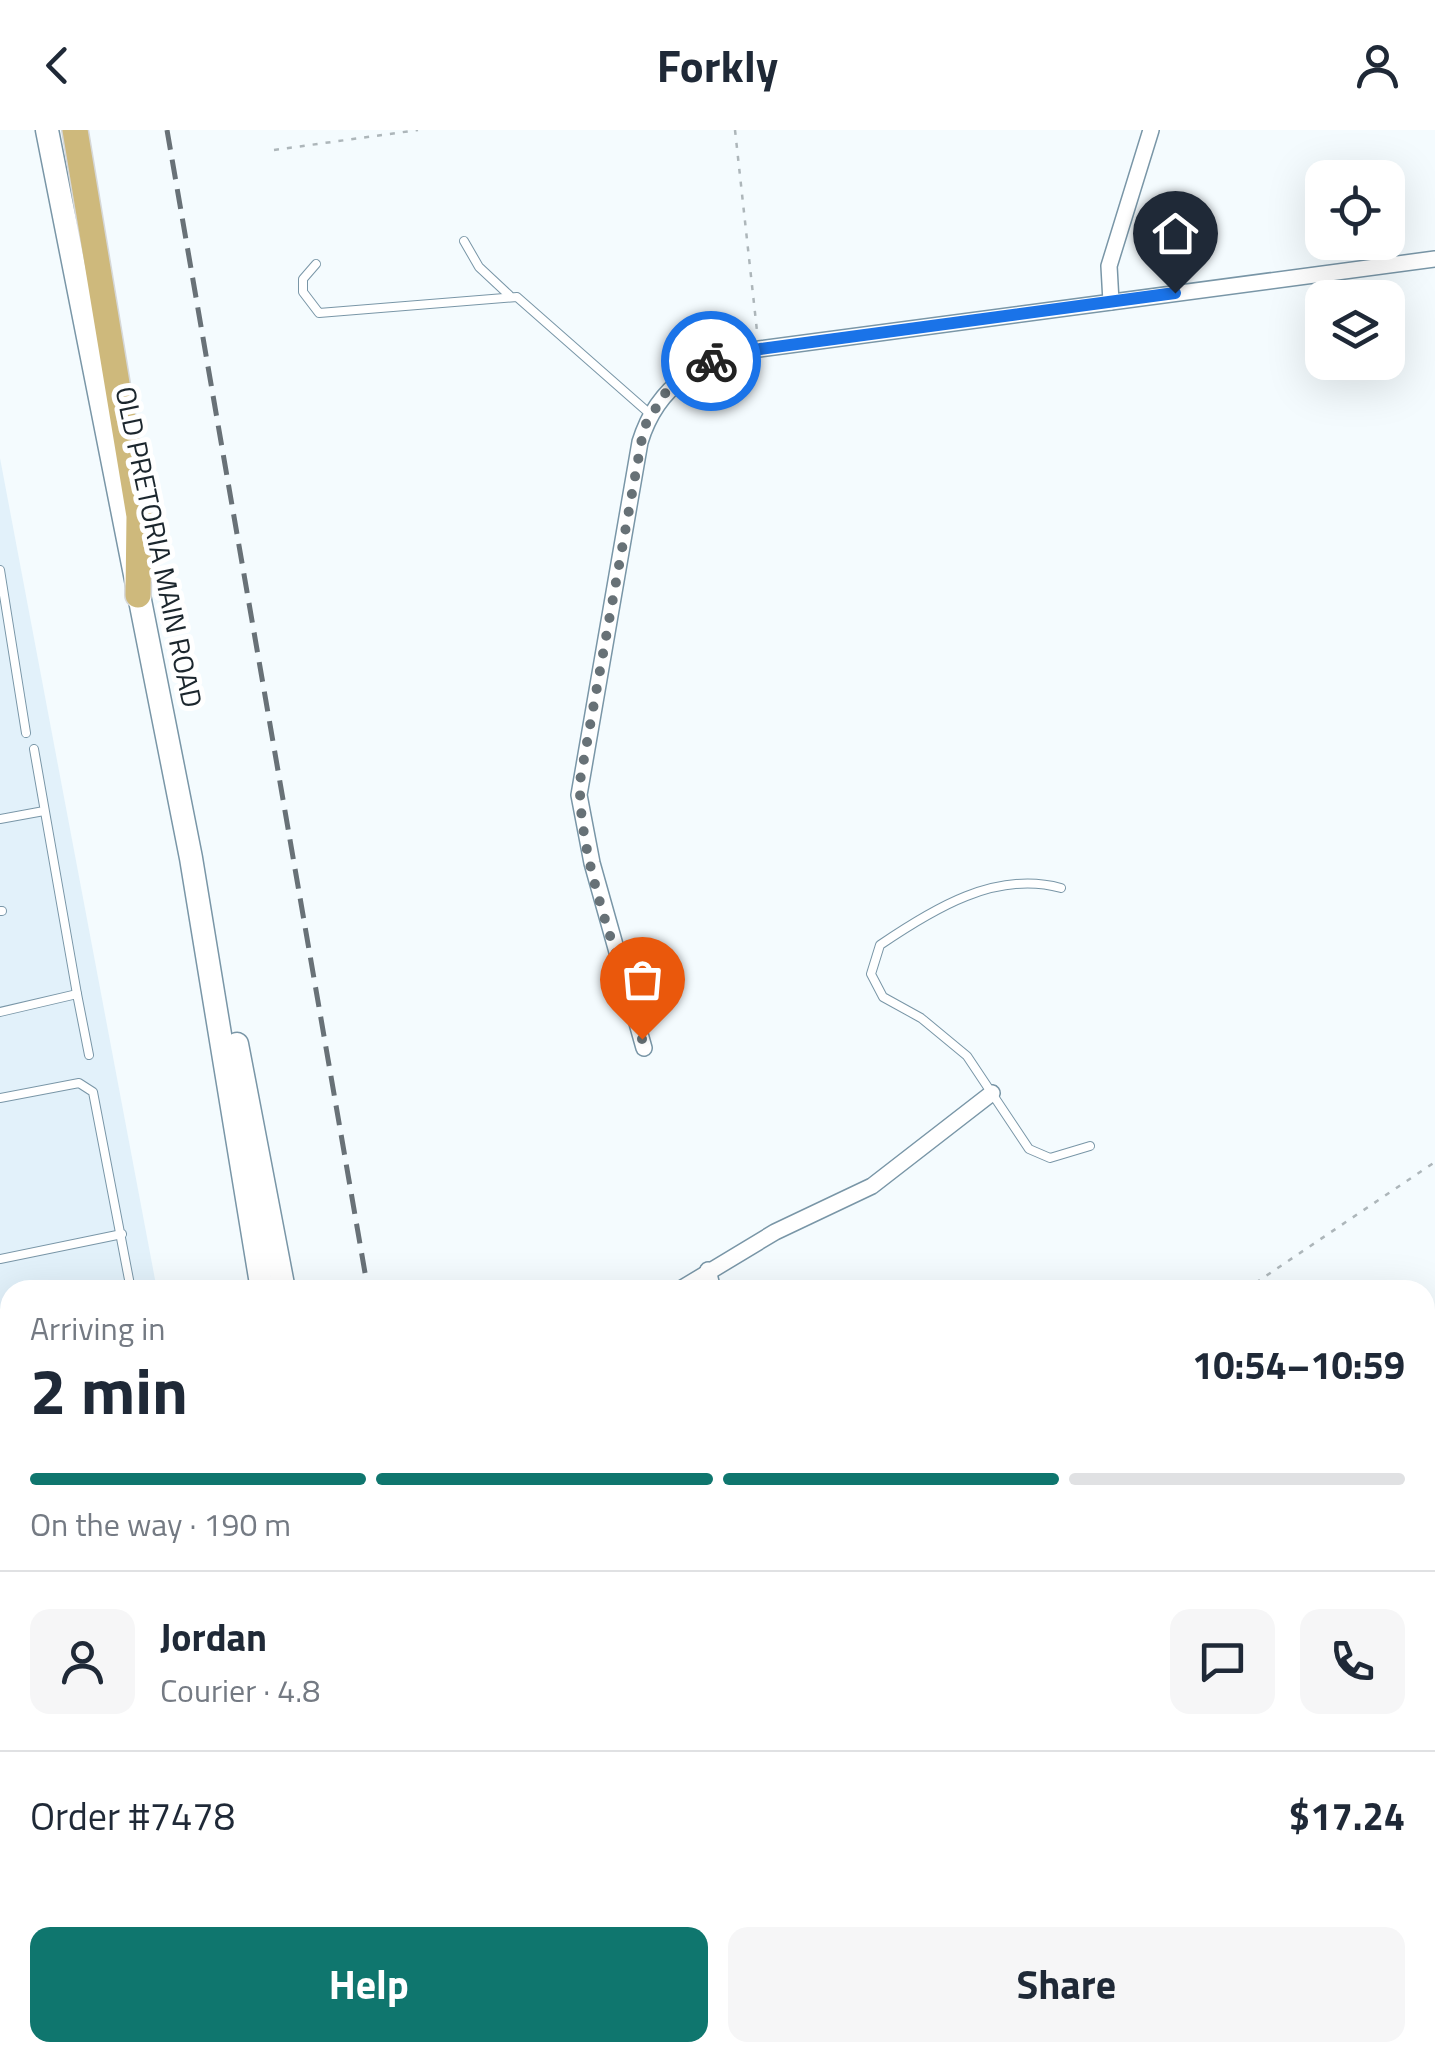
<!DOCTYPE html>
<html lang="en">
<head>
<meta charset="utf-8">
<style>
	body { margin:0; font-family:"Titillium Web",sans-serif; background:#f6f6f7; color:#1f2937; height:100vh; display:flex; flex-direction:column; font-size:38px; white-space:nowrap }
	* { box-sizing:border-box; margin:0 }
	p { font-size:32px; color:#747a83 }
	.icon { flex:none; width:55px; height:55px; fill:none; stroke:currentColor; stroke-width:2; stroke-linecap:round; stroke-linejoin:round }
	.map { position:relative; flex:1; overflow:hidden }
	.sheet { position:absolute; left:0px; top:1150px; width:1435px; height:782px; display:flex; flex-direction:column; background:#fff; border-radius:30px 30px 0 0; box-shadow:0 10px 40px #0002 }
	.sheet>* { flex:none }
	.tools { position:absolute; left:1305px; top:30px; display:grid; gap:20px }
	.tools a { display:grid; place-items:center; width:100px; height:100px; border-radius:20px; background:#fff; box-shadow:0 10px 40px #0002; font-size:50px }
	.pin { position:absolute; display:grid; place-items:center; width:85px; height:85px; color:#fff; margin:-102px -42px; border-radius:50% 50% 50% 0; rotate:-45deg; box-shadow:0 0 10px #0007 }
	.pin .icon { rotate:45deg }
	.courier { position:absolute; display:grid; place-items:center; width:100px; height:100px; margin:-50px; border:8px solid #1a73e8; border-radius:50%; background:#fff; color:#222; box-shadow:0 2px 12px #0007 }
	.summary em { font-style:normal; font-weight:700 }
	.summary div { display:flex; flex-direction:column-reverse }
	.summary { display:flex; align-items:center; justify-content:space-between; height:170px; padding:0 30px }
	h1 { font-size:65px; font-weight:700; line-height:75px }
	.bar { display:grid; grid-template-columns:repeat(4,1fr); gap:15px 10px; align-content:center; height:120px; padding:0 30px }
	.bar i { height:12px; border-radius:8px; background:#e0e1e3 }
	.bar .on { background:#0f766e }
	.bar p { grid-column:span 4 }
	.line { display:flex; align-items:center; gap:25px; padding:0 30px; border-top:2px solid #e0e1e3 }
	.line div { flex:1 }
	.round { display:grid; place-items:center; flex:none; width:105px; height:105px; border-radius:20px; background:#f6f6f7 }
	.primary-button { display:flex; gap:20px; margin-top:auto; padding:20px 30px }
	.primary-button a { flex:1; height:115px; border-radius:20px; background:#0f766e; color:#fff; font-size:40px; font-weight:700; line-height:115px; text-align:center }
	.primary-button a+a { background:#f6f6f7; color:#1f2937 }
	header { display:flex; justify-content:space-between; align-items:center; height:130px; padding:0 30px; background:#fff; font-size:45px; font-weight:700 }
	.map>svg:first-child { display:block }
	.built { fill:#e2f1fa }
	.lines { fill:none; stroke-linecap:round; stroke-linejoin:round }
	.lane-casing { stroke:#7996a7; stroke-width:10 }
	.street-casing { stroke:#7996a7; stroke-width:18 }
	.secondary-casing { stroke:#7996a7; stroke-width:25 }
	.primary-casing { stroke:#d6d8d9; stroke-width:28 }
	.path { stroke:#adb6ba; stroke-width:2.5; stroke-dasharray:5 8; stroke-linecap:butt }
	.lane { stroke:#fff; stroke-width:8 }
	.street { stroke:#fff; stroke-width:15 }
	.secondary { stroke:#fff; stroke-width:22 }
	.primary { stroke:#ceb97c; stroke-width:25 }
	.rail { stroke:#687177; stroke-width:5; stroke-dasharray:20 10; stroke-linecap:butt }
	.done { stroke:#677176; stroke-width:10; stroke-dasharray:0 18 }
	.route { stroke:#1a73e8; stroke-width:12 }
	.labels { text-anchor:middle; stroke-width:10; stroke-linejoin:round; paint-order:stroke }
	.street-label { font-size:28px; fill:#1b262d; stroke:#fff }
</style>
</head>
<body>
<header><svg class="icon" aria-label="back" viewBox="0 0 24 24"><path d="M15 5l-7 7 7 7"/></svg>Forkly<svg class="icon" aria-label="person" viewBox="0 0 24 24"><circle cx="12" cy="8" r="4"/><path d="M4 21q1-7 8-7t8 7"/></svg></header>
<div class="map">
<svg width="1435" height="1932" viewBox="0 0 1435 1932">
	<rect width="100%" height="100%" fill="#f4fbfe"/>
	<!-- built -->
	<g class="built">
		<path d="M 0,328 L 157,1160 L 10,1160 L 10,1443 L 0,1445 Z"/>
		<path d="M 10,1529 L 10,1922 L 317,1922 L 320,1932 L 0,1932 L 0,1531 Z"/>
	</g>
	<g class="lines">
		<defs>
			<g id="lane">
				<path d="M 464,111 L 479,137 L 509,165"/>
				<path d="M 316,134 L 303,149 L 303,162 L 319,183 L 517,167 L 650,284"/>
				<path d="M 0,440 L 26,603"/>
				<path d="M 34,619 L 77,864"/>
				<path d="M 0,689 L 44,681"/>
				<path d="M 1061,758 C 996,740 933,779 880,815 L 871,844 L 883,867 L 921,888 L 967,926 L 1029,1019 L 1050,1028 L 1090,1016"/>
				<path d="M 0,781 L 2,781"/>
				<path d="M 0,882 L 77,864 L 89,925"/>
				<path d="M 0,968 L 79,953 L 93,962 L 131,1160"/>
				<path d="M 0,1129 L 122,1104"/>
				<path d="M 0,1295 L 10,1303"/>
				<path d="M 0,1400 L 10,1398"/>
				<path d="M 293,1922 L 296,1932"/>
				<path d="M 114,1932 L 128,1922"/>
			</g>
			<g id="street">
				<path d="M 1111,172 L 1109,136 L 1151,0"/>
				<path d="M 644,918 L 592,733 L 579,665 L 640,312 C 658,253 701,230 759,219 L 1435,129"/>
				<path d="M 708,1140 L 713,1160"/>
				<path d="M 679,1160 L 775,1102 L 872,1056 L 992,963"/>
				<path d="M 0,1462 L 10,1459"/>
				<path d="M 0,1492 L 10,1490"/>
				<path d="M 1425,1681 L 1435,1670"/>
				<path d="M 0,1906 L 10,1909"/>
				<path d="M 40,1922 L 53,1932"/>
				<path d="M 947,1922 L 952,1932"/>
				<path d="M 1206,1932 L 1214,1922"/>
			</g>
			<g id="secondary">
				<path d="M 47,0 L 191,728 L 262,1160"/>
				<path d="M 237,914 L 284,1160"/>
				<path d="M 426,1922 L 429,1932"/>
				<path d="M 450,1922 L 452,1932"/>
			</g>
			<path id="primary" d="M 75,0 L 139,386 L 138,465"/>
		</defs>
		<!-- lane casing -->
		<use href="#lane" class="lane-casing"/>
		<!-- street casing -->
		<use href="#street" class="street-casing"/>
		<!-- secondary casing -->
		<use href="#secondary" class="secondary-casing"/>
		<!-- primary casing -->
		<use href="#primary" class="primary-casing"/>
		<!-- path -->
		<g class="path">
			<path d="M 735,0 L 757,201"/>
			<path d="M 274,20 L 418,0"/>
			<path d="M 1245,1160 L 1435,1032"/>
			<path d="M 1425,1340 L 1435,1327"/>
			<path d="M 1425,1386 L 1435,1395"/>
		</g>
		<!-- lane -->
		<use href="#lane" class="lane"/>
		<!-- street -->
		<use href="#street" class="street"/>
		<!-- secondary -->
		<use href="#secondary" class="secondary"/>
		<!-- primary -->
		<use href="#primary" class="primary"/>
		<!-- rail -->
		<g class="rail">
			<path d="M 167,0 L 368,1160"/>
			<path d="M 542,1922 L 545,1932"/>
		</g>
	</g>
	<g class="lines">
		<!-- done -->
		<path class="done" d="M 642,909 C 621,830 578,732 580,651 L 644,297 L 666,262 L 711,231"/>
		<!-- route -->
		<path class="route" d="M 711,231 L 760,219 L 1175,163"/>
	</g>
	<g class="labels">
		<!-- street labels -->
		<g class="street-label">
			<text transform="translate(159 417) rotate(78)" y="10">OLD PRETORIA MAIN ROAD</text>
		</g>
	</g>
</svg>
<div class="tools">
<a><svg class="icon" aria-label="locate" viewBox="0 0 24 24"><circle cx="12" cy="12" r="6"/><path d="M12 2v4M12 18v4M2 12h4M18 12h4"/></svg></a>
<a><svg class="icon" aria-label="layers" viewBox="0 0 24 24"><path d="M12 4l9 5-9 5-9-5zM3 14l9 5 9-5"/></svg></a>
</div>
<div class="pin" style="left:642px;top:909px;background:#ea580c"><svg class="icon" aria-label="bag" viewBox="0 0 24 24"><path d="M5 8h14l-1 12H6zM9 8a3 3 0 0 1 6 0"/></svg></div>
<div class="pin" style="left:1175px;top:163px;background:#1f2937"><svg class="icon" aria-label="home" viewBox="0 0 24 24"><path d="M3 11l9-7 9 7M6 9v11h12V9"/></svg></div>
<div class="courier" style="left:711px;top:231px"><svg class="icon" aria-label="bike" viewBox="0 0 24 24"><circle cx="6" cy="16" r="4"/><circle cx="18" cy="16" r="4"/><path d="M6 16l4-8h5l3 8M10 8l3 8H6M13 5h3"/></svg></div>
<section class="sheet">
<div class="summary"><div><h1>2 min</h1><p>Arriving in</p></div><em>10:54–10:59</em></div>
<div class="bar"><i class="on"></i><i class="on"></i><i class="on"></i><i></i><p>On the way · 190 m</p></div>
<div class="line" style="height:180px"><a class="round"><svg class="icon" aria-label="person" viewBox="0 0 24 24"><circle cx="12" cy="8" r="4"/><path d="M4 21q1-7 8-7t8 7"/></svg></a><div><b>Jordan</b><p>Courier · 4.8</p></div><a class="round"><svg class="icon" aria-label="chat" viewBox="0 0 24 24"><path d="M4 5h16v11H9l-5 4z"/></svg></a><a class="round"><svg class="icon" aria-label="phone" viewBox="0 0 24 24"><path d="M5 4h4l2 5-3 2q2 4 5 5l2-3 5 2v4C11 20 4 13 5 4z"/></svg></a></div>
<div class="line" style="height:130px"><div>Order #7478</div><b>$17.24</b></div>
<div class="primary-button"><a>Help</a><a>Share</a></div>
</section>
</div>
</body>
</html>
